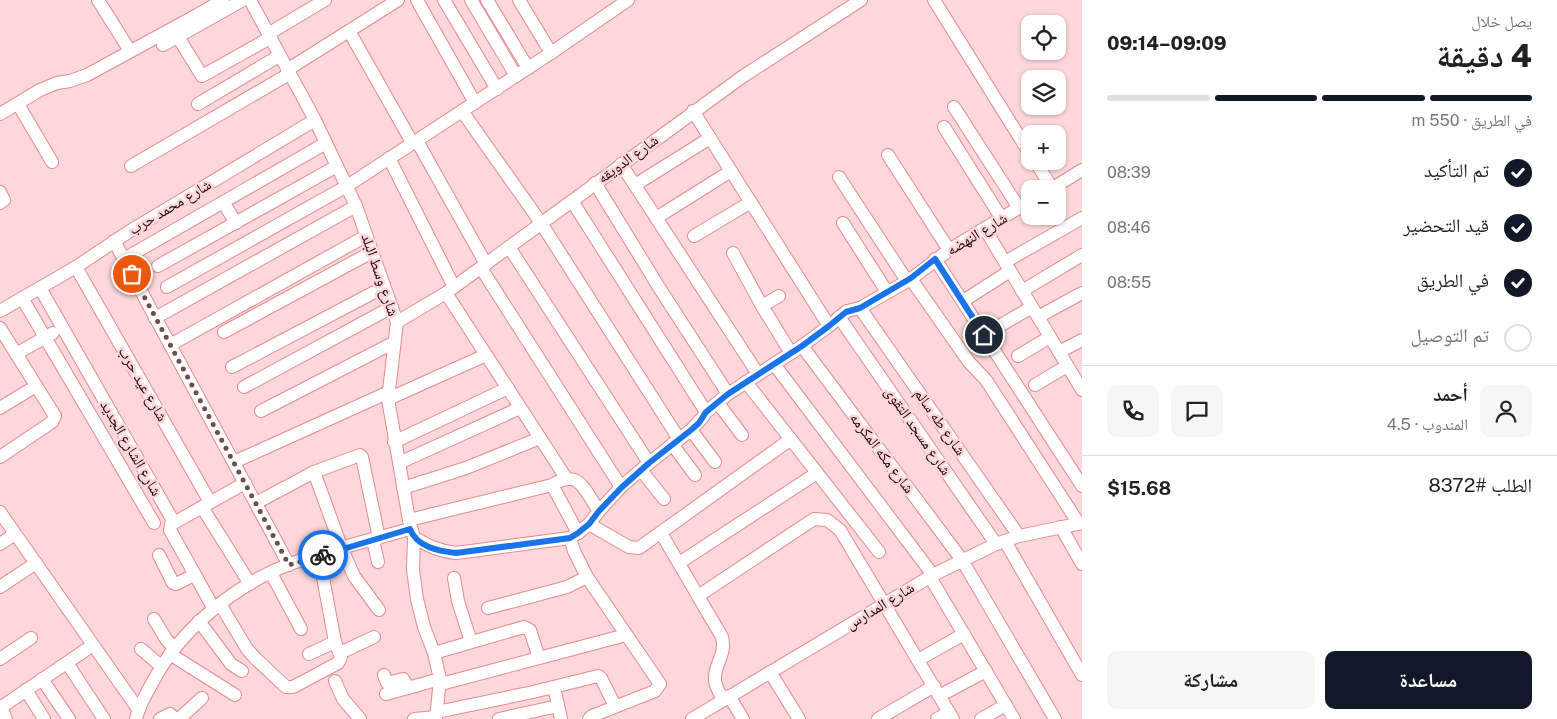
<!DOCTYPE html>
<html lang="ar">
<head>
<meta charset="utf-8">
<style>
	body { margin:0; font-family:"Public Sans","Noto Naskh Arabic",sans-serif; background:#f6f6f6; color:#222; direction:rtl; height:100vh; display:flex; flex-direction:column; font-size:19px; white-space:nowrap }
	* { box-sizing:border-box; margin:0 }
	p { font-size:16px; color:#767676 }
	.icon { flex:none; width:28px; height:28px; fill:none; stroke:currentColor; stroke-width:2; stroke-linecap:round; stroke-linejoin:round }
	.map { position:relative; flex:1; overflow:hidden; direction:ltr }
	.details { display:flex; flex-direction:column; background:#fff; width:475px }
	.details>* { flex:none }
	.tools { position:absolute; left:1021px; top:15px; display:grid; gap:10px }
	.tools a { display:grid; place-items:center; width:45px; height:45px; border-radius:10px; background:#fff; box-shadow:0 1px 4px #0004; font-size:25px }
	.pin { position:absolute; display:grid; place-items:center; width:42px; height:42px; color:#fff; margin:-21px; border:2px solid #fff; border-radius:50%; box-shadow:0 1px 5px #0007 }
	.courier { position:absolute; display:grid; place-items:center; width:50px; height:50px; margin:-25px; border:4px solid #1a73e8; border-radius:50%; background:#fff; color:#222; box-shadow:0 1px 6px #0007 }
	.summary em { font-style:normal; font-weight:800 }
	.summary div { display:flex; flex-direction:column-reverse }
	.summary { display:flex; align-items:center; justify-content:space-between; height:85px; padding:0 25px }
	h1 { font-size:32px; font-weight:800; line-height:38px }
	.bar { display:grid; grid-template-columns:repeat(4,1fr); gap:8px 5px; align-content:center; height:60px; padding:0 25px }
	.bar i { height:6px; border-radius:4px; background:#e0e0e0 }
	.bar .selected { background:#111827 }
	.bar p { grid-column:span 4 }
	.line { display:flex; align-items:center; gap:12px; padding:0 25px; border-top:1px solid #e0e0e0 }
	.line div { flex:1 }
	.round { display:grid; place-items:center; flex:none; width:52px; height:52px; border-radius:10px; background:#f6f6f6 }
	ol { padding:0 25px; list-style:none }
	li { display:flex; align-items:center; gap:15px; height:55px }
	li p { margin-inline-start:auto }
	li .icon { padding:5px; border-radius:50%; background:#111827; color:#fff; stroke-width:4 }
	li:last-child { color:#767676 }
	li i { width:28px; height:28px; border:2px solid #e0e0e0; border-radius:50% }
	.cta { display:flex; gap:10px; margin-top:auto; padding:10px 25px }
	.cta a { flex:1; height:58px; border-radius:10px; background:#111827; color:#fff; font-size:20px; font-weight:800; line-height:58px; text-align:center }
	.cta a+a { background:#f6f6f6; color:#222 }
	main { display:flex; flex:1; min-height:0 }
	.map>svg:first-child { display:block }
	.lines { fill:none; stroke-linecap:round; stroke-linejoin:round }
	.minor-casing { stroke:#e48b94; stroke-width:14 }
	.minor { stroke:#fff; stroke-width:12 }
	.done { stroke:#6d4d50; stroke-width:5; stroke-dasharray:0 9 }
	.route { stroke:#1a73e8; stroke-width:6 }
	.labels { text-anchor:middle; stroke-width:5; stroke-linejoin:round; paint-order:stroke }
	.street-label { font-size:15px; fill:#1f0206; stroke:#fdd7d9 }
</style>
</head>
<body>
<main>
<section class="details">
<div class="summary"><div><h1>4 دقيقة</h1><p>يصل خلال</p></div><em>09:09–09:14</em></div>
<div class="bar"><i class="selected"></i><i class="selected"></i><i class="selected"></i><i></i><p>في الطريق · 550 m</p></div>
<ol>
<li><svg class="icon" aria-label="check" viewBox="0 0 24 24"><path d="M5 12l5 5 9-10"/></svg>تم التأكيد<p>08:39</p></li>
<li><svg class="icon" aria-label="check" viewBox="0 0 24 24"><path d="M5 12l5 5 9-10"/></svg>قيد التحضير<p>08:46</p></li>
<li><svg class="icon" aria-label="check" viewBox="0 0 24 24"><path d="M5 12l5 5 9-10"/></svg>في الطريق<p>08:55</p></li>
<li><i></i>تم التوصيل</li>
</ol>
<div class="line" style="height:90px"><a class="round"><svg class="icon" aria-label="person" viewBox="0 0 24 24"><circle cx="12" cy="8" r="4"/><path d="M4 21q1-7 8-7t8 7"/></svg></a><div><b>أحمد</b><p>المندوب · 4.5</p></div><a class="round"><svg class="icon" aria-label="chat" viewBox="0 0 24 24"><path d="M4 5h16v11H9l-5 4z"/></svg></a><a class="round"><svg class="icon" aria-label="phone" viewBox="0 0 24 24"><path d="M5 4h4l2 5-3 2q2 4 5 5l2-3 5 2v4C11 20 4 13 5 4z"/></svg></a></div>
<div class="line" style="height:65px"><div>الطلب #8372</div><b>$15.68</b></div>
<div class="cta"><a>مساعدة</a><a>مشاركة</a></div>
</section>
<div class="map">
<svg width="1082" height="719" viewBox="0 0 1082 719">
	<rect width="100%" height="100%" fill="#fdd7d9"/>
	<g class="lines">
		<defs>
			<g id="minor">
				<path d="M 98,0 L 130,51"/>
				<path d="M 250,0 L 315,120 L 356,206 L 397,322 L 388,399 L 409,520 L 414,537 L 413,570 L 417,599 L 424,627 L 434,653 L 440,679 L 436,719"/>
				<path d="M 417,0 L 475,103"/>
				<path d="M 444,0 L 497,89"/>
				<path d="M 471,0 L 516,76"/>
				<path d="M 487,0 L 528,68"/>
				<path d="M 519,0 L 551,53"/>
				<path d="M 934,0 L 1030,154"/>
				<path d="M 349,31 L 413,144"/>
				<path d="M 268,34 L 325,0"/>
				<path d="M 178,37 L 202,76 L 270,38"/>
				<path d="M 163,45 L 243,0"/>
				<path d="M 287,70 L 398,0"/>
				<path d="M 18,104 L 52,162"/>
				<path d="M 198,104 L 279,56"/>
				<path d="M 954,107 L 1019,208"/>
				<path d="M 462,111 L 541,223 L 679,439"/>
				<path d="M 693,111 L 829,326"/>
				<path d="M 0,114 L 40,90 L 57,83 L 70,81 L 87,75 L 199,14 L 223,0"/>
				<path d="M 944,127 L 1002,219"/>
				<path d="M 417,141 L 486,264"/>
				<path d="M 888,155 L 949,250"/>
				<path d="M 389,158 L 454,287"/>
				<path d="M 1035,161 L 1052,188"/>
				<path d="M 621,164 L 758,374"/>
				<path d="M 131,166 L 289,74"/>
				<path d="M 839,177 L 907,281"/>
				<path d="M 595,183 L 660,289 L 728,394"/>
				<path d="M 635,185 L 710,138"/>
				<path d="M 1051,189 L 1082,170"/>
				<path d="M 0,192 L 4,200 L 0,203"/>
				<path d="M 572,201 L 706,412"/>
				<path d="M 223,202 L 236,223"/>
				<path d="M 656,218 L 731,171"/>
				<path d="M 843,223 L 887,292"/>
				<path d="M 985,229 L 1082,390"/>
				<path d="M 694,236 L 751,202"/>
				<path d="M 114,241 L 289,565"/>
				<path d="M 509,247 L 649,463"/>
				<path d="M 733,253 L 762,306 L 791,353"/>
				<path d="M 124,259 L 326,143"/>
				<path d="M 935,259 L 1082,486"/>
				<path d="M 1005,262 L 1082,218"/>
				<path d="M 158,266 L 337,166"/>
				<path d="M 76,267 L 210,502"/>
				<path d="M 481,268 L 621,487"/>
				<path d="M 911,279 L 969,362 L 986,380 L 1079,524"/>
				<path d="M 167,287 L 347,186 L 551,53 L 628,0"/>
				<path d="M 40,288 L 172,519 L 170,530 L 214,609"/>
				<path d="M 1022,291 L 1082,255"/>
				<path d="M 446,293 L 566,478"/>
				<path d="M 22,298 L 154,523"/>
				<path d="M 963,301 L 1010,271"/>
				<path d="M 762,306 L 779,296"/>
				<path d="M 860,308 L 1019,536"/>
				<path d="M 0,311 L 76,267 L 130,231 L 315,120"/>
				<path d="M 839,317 L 996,544"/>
				<path d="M 1038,317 L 1082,293"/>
				<path d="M 155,318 L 356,206"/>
				<path d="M 397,322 L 446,293 L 742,77 L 861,0"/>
				<path d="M 0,328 L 55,416 L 52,422 L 0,457"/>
				<path d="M 224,332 L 372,252"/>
				<path d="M 984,335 L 1032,307"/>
				<path d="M 170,345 L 366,236"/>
				<path d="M 802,346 L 962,560 L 1055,719"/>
				<path d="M 1059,352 L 1082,340"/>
				<path d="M 16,354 L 53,333"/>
				<path d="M 1018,356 L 1050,337"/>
				<path d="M 774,364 L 933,575"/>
				<path d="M 232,367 L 384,287"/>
				<path d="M 746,382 L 879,552"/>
				<path d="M 1035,385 L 1067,366"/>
				<path d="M 244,387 L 392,307"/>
				<path d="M 388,399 L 486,355"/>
				<path d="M 718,403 L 742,435"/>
				<path d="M 0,408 L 36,386"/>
				<path d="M 261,411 L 393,343"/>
				<path d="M 691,430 L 715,462"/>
				<path d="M 394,442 L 508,388"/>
				<path d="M 672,444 L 695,475"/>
				<path d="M 234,462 L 389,392"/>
				<path d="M 399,463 L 520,408"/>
				<path d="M 641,470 L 664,499"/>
				<path d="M 314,472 L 342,549 L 354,576 L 379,610"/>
				<path d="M 552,485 L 578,533"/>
				<path d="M 403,488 L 466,468 L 540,438"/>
				<path d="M 256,503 L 314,472 L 360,455 L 362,457 L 379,538"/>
				<path d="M 202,507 L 250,584"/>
				<path d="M 0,512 L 138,709"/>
				<path d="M 409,520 L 552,485 C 580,468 584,490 599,511"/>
				<path d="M 172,524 L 245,483"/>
				<path d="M 589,524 L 629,547 L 639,548 L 791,439"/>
				<path d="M 1061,527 L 1082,564"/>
				<path d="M 661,533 L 722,637 C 727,655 713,665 715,681 C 716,687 720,694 723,700"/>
				<path d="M 414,537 C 428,546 439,551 456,553 L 570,538 L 578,533 L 589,524 L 599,511 L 621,487 L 649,463 L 691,430 L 703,417 L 706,412 L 728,394 L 802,346 L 829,326 L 847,311 L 860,308 L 911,279 L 949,250 L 1030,201"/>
				<path d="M 570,538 L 574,551 L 587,577 L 660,684 L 655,691 L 592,716 L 589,719"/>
				<path d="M 373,540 L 378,562"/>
				<path d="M 1005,541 L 1082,675"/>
				<path d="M 0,544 L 15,534"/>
				<path d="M 159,555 L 173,583 L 176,584 L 194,575"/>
				<path d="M 679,563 L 817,473"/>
				<path d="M 271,573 L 301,629"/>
				<path d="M 930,577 L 1014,719"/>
				<path d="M 454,578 L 458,601 L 471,642"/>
				<path d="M 0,587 L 36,563"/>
				<path d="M 698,596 L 814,519 L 827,520 L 840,530 L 953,719"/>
				<path d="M 220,604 L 247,649 L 255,658 L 286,687 L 293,687 L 338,663 L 341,657 L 335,642 L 319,556"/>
				<path d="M 488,608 L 567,587 L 587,577"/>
				<path d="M 154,619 L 166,639 L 174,648"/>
				<path d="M 199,621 L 231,664 L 242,671"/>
				<path d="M 141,649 L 161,666"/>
				<path d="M 340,653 L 374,637"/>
				<path d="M 434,653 L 524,627 L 530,630 L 539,658"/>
				<path d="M 170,654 L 235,695"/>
				<path d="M 309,654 L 335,642"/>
				<path d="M 0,659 L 31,638"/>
				<path d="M 918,660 L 964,634"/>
				<path d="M 67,663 L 104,719"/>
				<path d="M 770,672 L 799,719"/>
				<path d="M 384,675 L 387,683 L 403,679 L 408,688"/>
				<path d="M 42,679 L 69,719"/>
				<path d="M 335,681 L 343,699 L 360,719"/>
				<path d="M 441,684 L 626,635"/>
				<path d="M 554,687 L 561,719"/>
				<path d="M 26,690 L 44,719"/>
				<path d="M 386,694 L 440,679"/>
				<path d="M 729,696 L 743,719"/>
				<path d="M 939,696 L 986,671"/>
				<path d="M 1,707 L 6,719"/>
				<path d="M 0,708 L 93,645"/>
				<path d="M 437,712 L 533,692 L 598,676 L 601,678 L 615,706"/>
				<path d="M 136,719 C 139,704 148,691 155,678 C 182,628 237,584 290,564 C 329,550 370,540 410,529"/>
				<path d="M 160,719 L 170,714 L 176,719 L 179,719 L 202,698"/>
				<path d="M 414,719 L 436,717"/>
				<path d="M 499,719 L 558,706"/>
				<path d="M 692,719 L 933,575 L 996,544 L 1019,536 L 1082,523"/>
				<path d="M 878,719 L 934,686"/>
				<path d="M 937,719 L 949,712"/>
				<path d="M 981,719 L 1006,705"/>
			</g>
		</defs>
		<!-- minor casing -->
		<use href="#minor" class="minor-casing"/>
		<!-- minor -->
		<use href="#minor" class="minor"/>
	</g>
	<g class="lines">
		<!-- done -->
		<path class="done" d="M 132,274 L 289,565 L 323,555"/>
		<!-- route -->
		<path class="route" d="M 323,555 L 410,529 C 417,547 438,551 456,553 L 570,538 L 578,533 L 589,524 L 599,511 L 621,488 L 649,463 L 691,430 L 699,423 L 706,412 L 728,394 L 802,346 L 829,326 L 846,312 L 860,308 L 911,278 L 935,259 L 984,335"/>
	</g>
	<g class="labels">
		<!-- street labels -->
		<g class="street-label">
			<text transform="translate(628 159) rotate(-36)" y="5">شارع الدويقه</text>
			<text transform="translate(170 207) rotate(-31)" y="5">شارع محمد حرب</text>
			<text transform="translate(977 234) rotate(-31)" y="5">شارع النهضه</text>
			<text transform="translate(380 275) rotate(71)" y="5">شارع وسط البلد</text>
			<text transform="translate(143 384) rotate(60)" y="5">شارع عيد حرب</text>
			<text transform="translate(940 422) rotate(55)" y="5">شارع طه سالم</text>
			<text transform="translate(918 431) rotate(55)" y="5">شارع مسجد التقوى</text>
			<text transform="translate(131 448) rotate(60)" y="5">شارع الشارع الجديد</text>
			<text transform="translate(882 453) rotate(53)" y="5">شارع مكه المكرمه</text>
			<text transform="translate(880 606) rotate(-31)" y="5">شارع المدارس</text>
		</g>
	</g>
</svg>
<div class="tools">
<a><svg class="icon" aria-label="locate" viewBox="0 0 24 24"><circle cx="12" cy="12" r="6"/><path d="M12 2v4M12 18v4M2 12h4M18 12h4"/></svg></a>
<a><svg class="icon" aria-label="layers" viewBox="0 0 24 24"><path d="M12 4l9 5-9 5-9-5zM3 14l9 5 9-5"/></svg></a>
<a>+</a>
<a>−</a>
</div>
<div class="pin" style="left:132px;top:274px;background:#ea580c"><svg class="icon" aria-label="bag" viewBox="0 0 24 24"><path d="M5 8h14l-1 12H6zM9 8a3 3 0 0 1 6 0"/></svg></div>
<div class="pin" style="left:984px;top:335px;background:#1f2937"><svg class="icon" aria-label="home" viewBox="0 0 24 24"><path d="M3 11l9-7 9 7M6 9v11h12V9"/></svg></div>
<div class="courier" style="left:323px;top:555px"><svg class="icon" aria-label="bike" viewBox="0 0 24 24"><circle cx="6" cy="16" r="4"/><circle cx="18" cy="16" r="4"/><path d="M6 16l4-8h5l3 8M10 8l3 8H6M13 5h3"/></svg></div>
</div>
</main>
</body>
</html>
